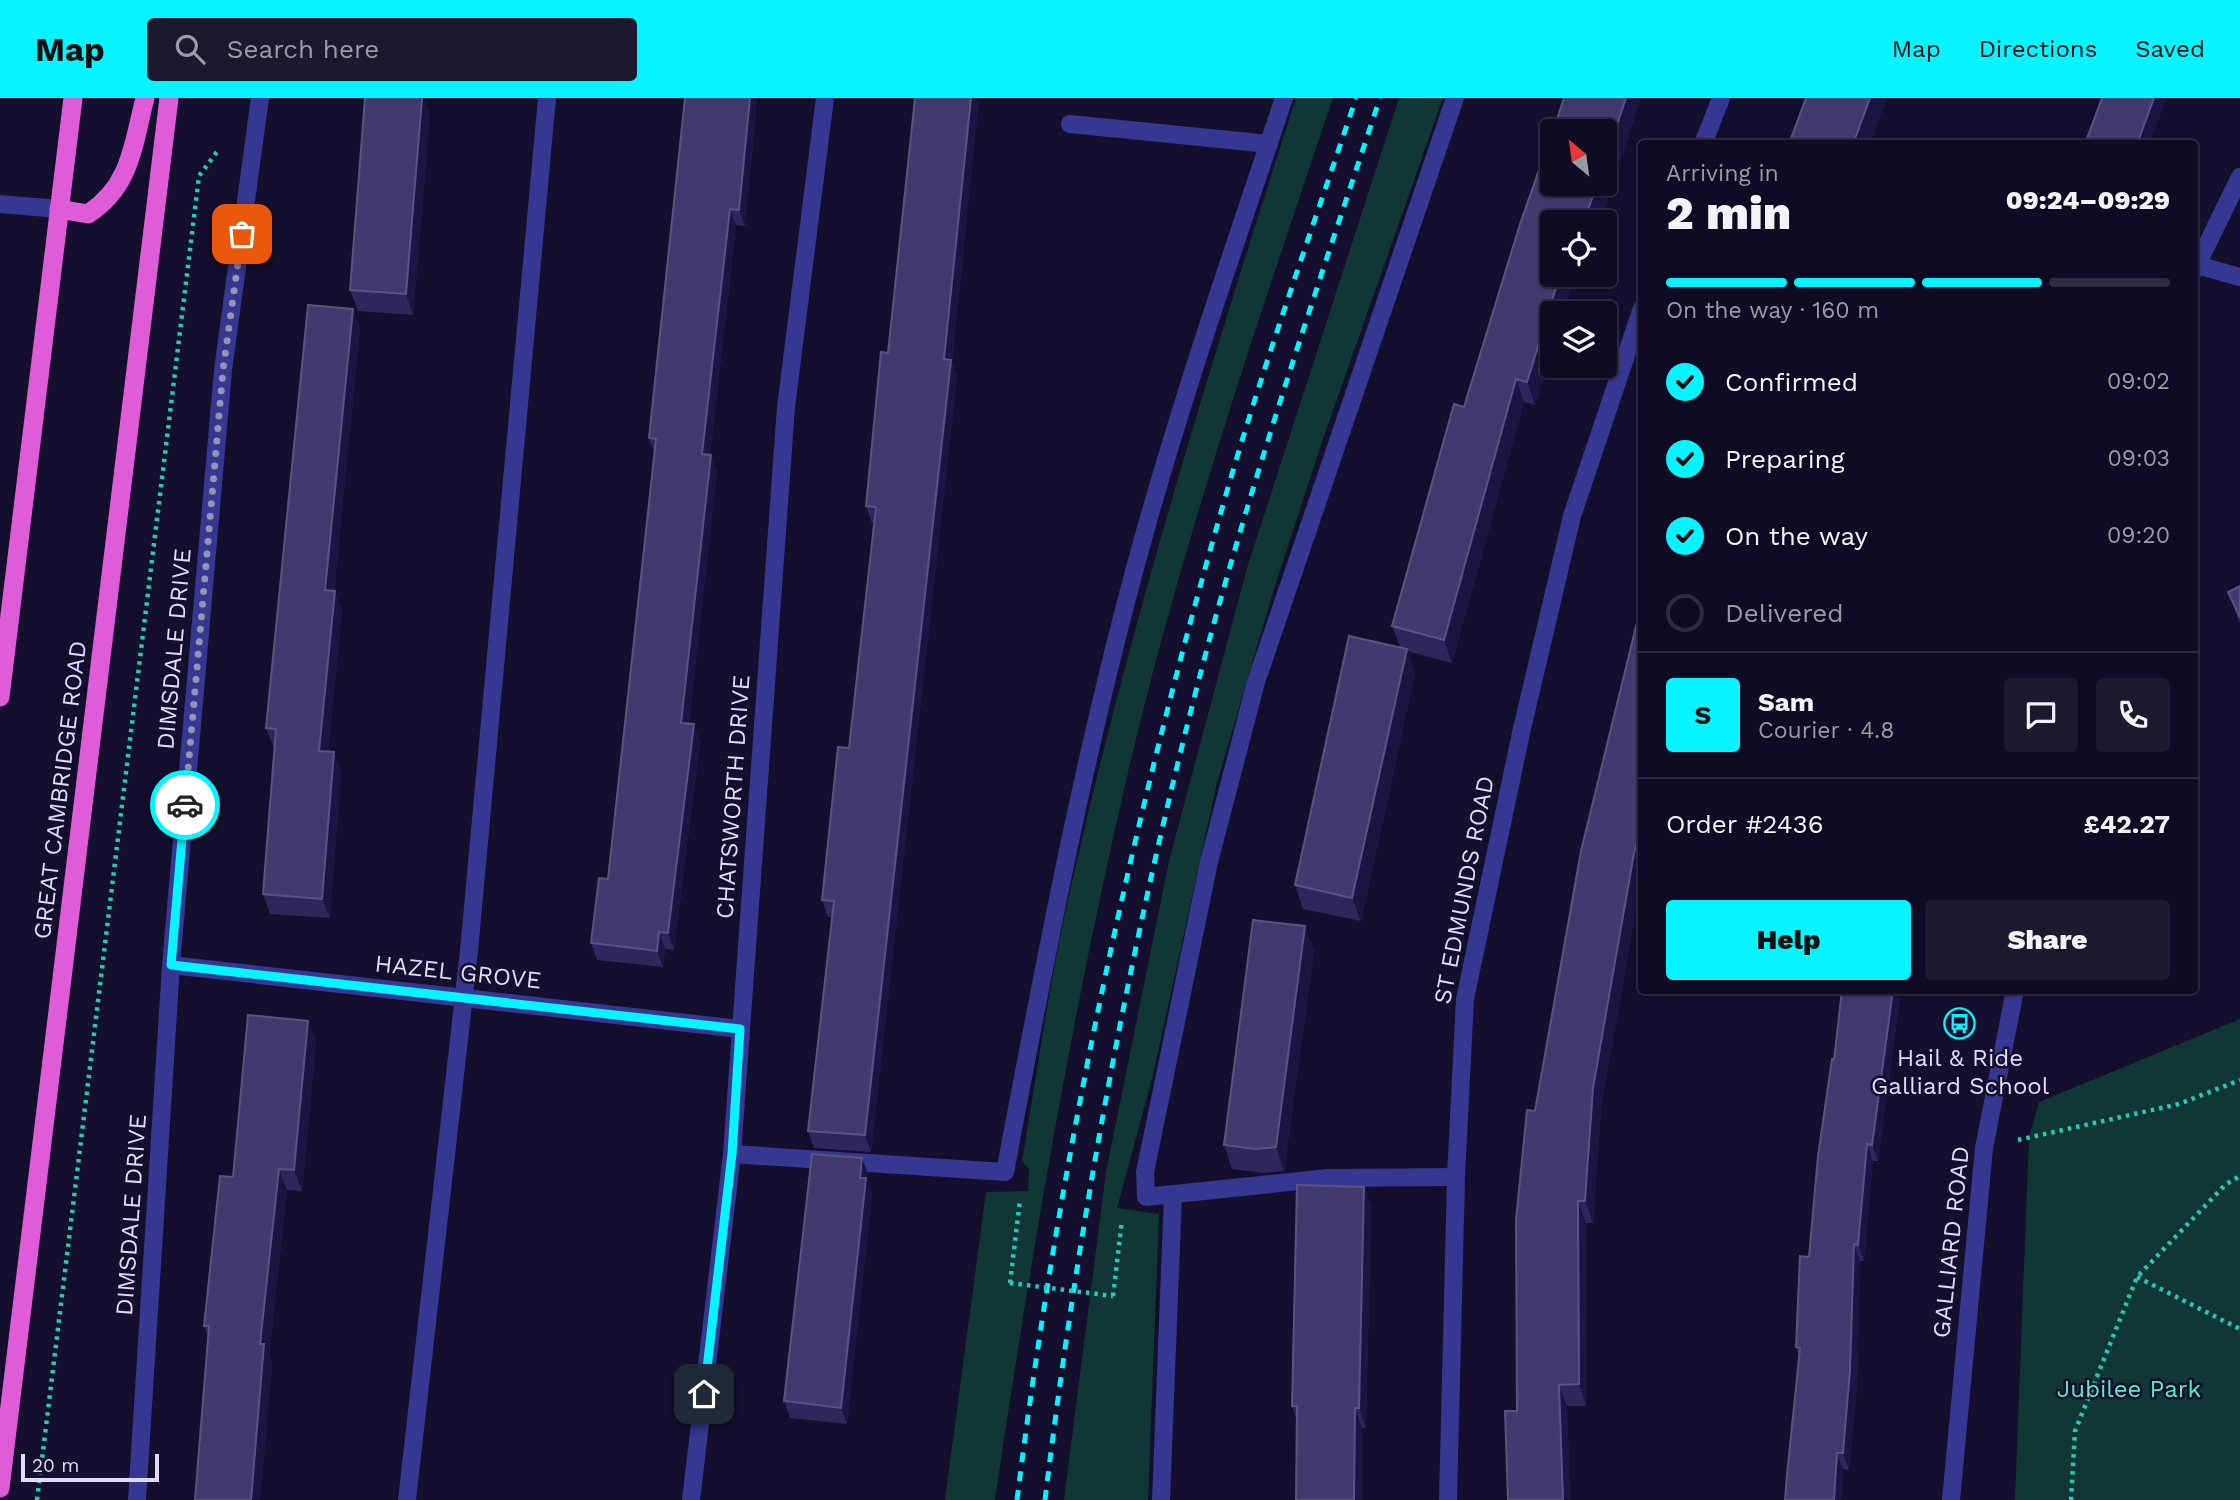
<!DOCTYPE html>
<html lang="en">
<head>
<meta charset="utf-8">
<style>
	body { margin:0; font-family:"Work Sans",sans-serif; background:#1c192f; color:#f1f3f6; height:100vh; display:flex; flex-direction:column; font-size:26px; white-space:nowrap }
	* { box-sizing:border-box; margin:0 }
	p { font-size:23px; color:#9b9ba5 }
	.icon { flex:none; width:38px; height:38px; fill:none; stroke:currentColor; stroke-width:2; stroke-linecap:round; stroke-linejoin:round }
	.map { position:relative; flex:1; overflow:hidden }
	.sheet { position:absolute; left:1638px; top:42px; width:560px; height:854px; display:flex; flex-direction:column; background:#0e0b22; border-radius:7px; box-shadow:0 2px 5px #0004,0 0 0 2px #2e2b40 }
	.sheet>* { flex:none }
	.needle { width:46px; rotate:331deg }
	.fabs { position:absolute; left:1540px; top:21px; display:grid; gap:14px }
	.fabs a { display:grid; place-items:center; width:77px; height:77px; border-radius:7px; background:#0e0b22; box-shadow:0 2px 5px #0004,0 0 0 2px #2e2b40; font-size:35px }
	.scale { position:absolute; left:21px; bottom:18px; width:138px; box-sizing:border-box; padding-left:7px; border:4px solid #dddbff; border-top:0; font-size:19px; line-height:24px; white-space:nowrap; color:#dddbff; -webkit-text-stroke:5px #130f2d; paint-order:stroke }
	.pin { position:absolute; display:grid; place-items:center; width:60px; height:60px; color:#fff; margin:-30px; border-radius:14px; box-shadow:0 4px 10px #0006 }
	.courier { position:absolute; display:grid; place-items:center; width:70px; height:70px; margin:-35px; border:5px solid #07f3ff; border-radius:50%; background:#fff; color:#222; box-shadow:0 2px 9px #0007 }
	.head em { font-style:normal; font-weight:800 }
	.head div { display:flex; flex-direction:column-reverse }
	.head { display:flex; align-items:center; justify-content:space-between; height:119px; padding:0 28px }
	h1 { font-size:46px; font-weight:800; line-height:52px }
	.bar { display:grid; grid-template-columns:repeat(4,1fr); gap:10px 7px; align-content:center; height:84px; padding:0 28px }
	.bar i { height:9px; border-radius:5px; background:#2e2b40 }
	.bar .on { background:#07f3ff }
	.bar p { grid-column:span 4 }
	.line { display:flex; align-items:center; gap:18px; padding:0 28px; border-top:2px solid #2e2b40 }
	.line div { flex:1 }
	.round { display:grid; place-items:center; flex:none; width:74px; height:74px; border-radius:7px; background:#1c192f }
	ol { padding:0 28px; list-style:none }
	li { display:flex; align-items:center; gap:21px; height:77px }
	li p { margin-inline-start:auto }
	li .icon { padding:7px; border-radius:50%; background:#07f3ff; color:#111; stroke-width:4 }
	li:last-child { color:#9b9ba5 }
	li i { width:38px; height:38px; border:4px solid #2e2b40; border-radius:50% }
	.action { display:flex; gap:14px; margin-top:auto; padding:14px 28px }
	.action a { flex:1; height:80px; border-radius:7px; background:#07f3ff; color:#111; font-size:28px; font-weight:800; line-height:80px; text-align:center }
	.action a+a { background:#1c192f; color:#f1f3f6 }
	header { display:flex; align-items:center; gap:42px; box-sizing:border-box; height:98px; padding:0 35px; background:#07f3ff; color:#111 }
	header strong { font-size:33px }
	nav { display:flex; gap:38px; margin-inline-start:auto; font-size:24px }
	.search { width:490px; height:63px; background:#1c192f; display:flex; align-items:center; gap:18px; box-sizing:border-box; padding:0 24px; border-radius:7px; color:#9b9ba5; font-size:26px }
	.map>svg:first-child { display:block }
	.green { fill:#113734 }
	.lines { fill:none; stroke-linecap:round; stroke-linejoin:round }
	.path { stroke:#26c8b6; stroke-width:4.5; stroke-dasharray:3.5 5; stroke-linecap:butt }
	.service { stroke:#363790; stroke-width:18 }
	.minor { stroke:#363790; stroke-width:18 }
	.tertiary { stroke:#363790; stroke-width:18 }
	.trunk { stroke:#de5cd8; stroke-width:19 }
	.rail { stroke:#07f3ff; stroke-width:5; stroke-dasharray:10 9; stroke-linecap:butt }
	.path-bridge { stroke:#26c8b6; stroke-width:4.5; stroke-dasharray:3.5 5; stroke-linecap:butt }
	.wall { fill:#2e275b }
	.shaded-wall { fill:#1b1541 }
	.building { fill:#413a6d; stroke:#595384; stroke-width:2 }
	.done { stroke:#9694b6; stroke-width:7; stroke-dasharray:0 12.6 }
	.route { stroke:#07f3ff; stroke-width:9 }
	.labels { text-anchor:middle; stroke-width:5; stroke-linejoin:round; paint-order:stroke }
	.street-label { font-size:24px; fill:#dddbff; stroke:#130f2d }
	.poi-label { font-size:24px; fill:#dddbff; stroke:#130f2d }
	.park-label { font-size:24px; fill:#5bebbf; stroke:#130f2d }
</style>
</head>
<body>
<header>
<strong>Map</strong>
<div class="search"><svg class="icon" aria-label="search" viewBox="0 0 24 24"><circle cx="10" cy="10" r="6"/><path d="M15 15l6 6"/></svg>Search here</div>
<nav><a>Map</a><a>Directions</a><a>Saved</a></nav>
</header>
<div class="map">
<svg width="2240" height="1402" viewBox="0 0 2240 1402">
	<rect width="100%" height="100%" fill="#130f2d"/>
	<!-- green -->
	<g class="green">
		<path d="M 1296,0 L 1333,0 C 1258,222 1182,445 1128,674 C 1072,915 1031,1157 995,1402 L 945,1402 L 986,1094 L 1028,1093 L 1029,1071 L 1022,1063 C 1038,969 1051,873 1073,780 C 1133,516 1213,258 1296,0 Z"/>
		<path d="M 1399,0 L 1443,0 L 1323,341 L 1273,494 L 1217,685 L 1153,977 L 1117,1110 L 1159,1116 L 1148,1402 L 1064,1402 L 1106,1074 L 1169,763 L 1247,470 Z"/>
		<path d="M 2240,921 L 2240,1402 L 2015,1402 L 2029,1039 L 2039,1004 Z"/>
	</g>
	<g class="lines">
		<!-- path -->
		<g class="path">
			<path d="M 2018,1042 L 2179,1006 L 2240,982"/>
			<path d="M 2137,1179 L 2240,1231"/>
			<path d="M 1010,1185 L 1020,1102"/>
			<path d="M 1113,1198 L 1122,1122"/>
			<path d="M 37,1402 L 199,78 L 219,51"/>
			<path d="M 2071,1402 L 2075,1333 L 2137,1179 L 2226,1086 L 2240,1078"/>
		</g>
		<!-- service -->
		<g class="service">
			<path d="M 1455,0 L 1256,584 L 1209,764 L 1145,1074 L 1146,1099 L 1328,1080 L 1456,1079"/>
			<path d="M 1070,26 L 1269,46"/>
			<path d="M 2197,167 L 2240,179"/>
			<path d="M 732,1056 L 1005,1074 C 1045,862 1085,649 1143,441 C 1184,293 1235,147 1284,0"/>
			<path d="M 407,1402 L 469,853 L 547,0"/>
			<path d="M 1161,1402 L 1173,1097"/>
		</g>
		<!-- minor -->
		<g class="minor">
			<path d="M 1703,46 L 1721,0"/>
			<path d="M 0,106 L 59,111"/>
			<path d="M 171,867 L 740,931"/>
			<path d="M 137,1402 L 171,867 L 223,272 L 260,0"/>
			<path d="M 691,1402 L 732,1056 L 786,309 L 825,0"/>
			<path d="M 1448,1402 L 1456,1079 L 1465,901 L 1521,635 L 1572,418 L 1642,210"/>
		</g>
		<!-- tertiary -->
		<g class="tertiary">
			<path d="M 2194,173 L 2240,79"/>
			<path d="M 1951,1402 L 1984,1050 L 2015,892"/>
		</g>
		<!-- trunk -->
		<g class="trunk">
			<path d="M 59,111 L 88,116 C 131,88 133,47 145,0"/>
			<path d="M 0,599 L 73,0"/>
			<path d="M 0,1390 L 169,0"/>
		</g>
		<!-- rail -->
		<g class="rail">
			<path d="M 1017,1402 C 1059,1065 1129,734 1223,407 C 1262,270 1311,135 1356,0"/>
			<path d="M 1045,1402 C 1080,1113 1133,828 1208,547 C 1258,362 1320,181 1380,0"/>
		</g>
		<!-- path-bridge -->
		<path class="path-bridge" d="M 1010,1185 L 1113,1198"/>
	</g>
	<!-- wall -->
	<g class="wall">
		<path d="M 359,0 L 423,0 L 430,17 L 413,217 L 358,213 L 350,192 L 365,2 L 360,1 Z"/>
		<path d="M 685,0 L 757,0 L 745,128 L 736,127 L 710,357 L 717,373 L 689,625 L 700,643 L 674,852 L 665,851 L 663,869 L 597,862 L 591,845 L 608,781 L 654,354 L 649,340 Z"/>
		<path d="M 915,0 L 979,0 L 952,264 L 957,278 L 871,1054 L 814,1050 L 808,1033 L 832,819 L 828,819 L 822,802 L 849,650 L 874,425 L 872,425 L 866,408 L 888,255 Z"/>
		<path d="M 1564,0 L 1641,0 L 1600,124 L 1552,124 L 1552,252 L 1535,307 L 1524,304 L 1452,565 L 1407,553 L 1415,575 L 1361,823 L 1303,811 L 1295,787 L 1400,549 L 1392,528 Z"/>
		<path d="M 360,231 L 334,493 L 342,512 L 328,653 L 341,673 L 330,820 L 270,816 L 263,796 L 274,650 L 266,630 Z"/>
		<path d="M 2240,488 L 2240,526 L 2228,494 Z"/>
		<path d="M 1314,852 L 1284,1073 L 1263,1075 L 1232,1071 L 1224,1047 Z"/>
		<path d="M 1842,892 L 1901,892 L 1878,1063 L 1873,1063 L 1864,1163 L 1860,1163 L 1857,1288 L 1849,1372 L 1843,1371 L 1841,1402 L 1785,1402 L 1799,1259 L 1796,1249 L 1809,1159 Z"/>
		<path d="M 316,943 L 302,1093 L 287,1092 L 269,1258 L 272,1267 L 260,1402 L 195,1402 L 208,1239 L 204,1228 L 233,1079 Z"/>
		<path d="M 1601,1012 L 1593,1125 L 1586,1125 L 1586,1308 L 1567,1308 L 1570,1402 L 1508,1402 L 1517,1313 L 1535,1013 Z"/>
		<path d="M 862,1060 L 868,1076 L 867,1085 L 872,1097 L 847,1326 L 790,1320 L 784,1303 Z"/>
		<path d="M 1364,1089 L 1371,1109 L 1366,1330 L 1362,1330 L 1362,1402 L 1296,1402 L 1297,1322 L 1292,1308 Z"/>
	</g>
	<!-- shaded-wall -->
	<g class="shaded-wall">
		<path d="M 422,0 L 423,0 L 430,17 L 413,217 L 406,196 Z"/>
		<path d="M 750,0 L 757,0 L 745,128 L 739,112 Z"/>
		<path d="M 971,0 L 979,0 L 952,264 L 957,278 L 871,1054 L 865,1037 Z"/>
		<path d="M 1626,0 L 1641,0 L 1600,124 L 1584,124 L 1597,86 L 1605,86 L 1605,62 Z"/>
		<path d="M 1870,0 L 1887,0 L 1871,46 L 1853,46 Z"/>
		<path d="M 2154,0 L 2167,0 L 2149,46 L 2137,46 Z"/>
		<path d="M 730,111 L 736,127 L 708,373 L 702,356 Z"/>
		<path d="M 1560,177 L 1575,177 L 1564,215 L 1552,215 L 1552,252 L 1535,307 L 1527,284 Z"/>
		<path d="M 353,211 L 360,231 L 332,511 L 325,492 Z"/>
		<path d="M 1516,281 L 1524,304 L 1452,565 L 1444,542 Z"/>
		<path d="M 711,357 L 717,373 L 687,641 L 681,625 Z"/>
		<path d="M 335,493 L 342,512 L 326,672 L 319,653 Z"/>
		<path d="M 1407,551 L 1415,575 L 1361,823 L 1352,800 Z"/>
		<path d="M 694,626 L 700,643 L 674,852 L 668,835 Z"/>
		<path d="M 334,654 L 341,673 L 330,820 L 322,801 Z"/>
		<path d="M 1642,725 L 1642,780 L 1601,1012 L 1593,1125 L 1585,1103 L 1593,990 L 1634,755 Z"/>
		<path d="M 1305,828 L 1314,852 L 1284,1073 L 1276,1049 Z"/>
		<path d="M 659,834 L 665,851 L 663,869 L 657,853 Z"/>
		<path d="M 1893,892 L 1901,892 L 1878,1063 L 1872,1047 Z"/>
		<path d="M 308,923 L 316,943 L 302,1093 L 294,1072 Z"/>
		<path d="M 1867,1046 L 1873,1063 L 1864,1163 L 1858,1147 Z"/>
		<path d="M 862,1060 L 868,1076 L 867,1085 L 872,1097 L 847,1326 L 841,1310 Z"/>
		<path d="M 279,1071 L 287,1092 L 269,1258 L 272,1267 L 260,1402 L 251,1402 L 260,1246 Z"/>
		<path d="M 1364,1089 L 1371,1109 L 1366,1330 L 1359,1310 Z"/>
		<path d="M 1578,1103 L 1586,1125 L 1586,1308 L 1579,1286 Z"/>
		<path d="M 1854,1146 L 1860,1163 L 1857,1288 L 1849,1372 L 1843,1355 Z"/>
		<path d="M 1559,1287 L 1567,1308 L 1570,1402 L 1563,1402 Z"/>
		<path d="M 1355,1310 L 1362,1330 L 1362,1402 L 1354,1402 Z"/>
		<path d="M 1837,1355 L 1843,1371 L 1841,1402 L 1834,1402 Z"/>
	</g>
	<!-- building -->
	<g class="building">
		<path d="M 365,0 L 422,0 L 406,196 L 350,192 Z"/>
		<path d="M 685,0 L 750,0 L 739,112 L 730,111 L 702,356 L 711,357 L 681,625 L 694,626 L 668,835 L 659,834 L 657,853 L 591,845 L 599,780 L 608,781 L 656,341 L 649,340 Z"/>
		<path d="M 915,0 L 971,0 L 944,261 L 951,262 L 865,1037 L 808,1033 L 834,803 L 822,802 L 838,649 L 849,650 L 876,409 L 866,408 L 881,254 L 888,255 Z"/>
		<path d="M 1564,0 L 1626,0 L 1605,62 L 1605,33 L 1553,33 Z"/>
		<path d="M 1806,0 L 1870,0 L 1853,46 L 1789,46 Z"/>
		<path d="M 2102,0 L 2154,0 L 2137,46 L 2085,46 Z"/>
		<path d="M 1552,35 L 1552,86 L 1597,86 L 1584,124 L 1552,124 L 1552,177 L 1560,177 L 1527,284 L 1516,281 L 1444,542 L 1392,528 L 1454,306 L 1464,309 L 1520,126 Z"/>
		<path d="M 308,207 L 353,211 L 325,492 L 335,493 L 319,653 L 334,654 L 322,801 L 263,796 L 276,631 L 266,630 Z"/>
		<path d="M 2240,488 L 2240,519 L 2228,494 Z"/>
		<path d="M 1642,504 L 1642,725 L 1634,755 L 1593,990 L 1585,1103 L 1578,1103 L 1579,1286 L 1559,1287 L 1563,1402 L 1508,1402 L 1505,1313 L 1517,1313 L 1516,1122 L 1527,1012 L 1535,1013 L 1581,753 Z"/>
		<path d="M 1349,538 L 1407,551 L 1352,800 L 1295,787 Z"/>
		<path d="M 1253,822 L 1305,828 L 1276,1049 L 1255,1051 L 1224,1047 Z"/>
		<path d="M 1842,892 L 1893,892 L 1872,1047 L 1867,1046 L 1858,1147 L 1854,1146 L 1850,1272 L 1843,1355 L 1837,1355 L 1834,1402 L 1785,1402 L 1787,1377 L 1800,1250 L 1796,1249 L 1800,1158 L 1809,1159 L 1818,1058 L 1832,961 L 1834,962 Z"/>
		<path d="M 248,917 L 308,923 L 294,1072 L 279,1071 L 260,1246 L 264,1246 L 251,1402 L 195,1402 L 209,1228 L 204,1228 L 220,1078 L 233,1079 Z"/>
		<path d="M 812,1056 L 862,1060 L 860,1080 L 866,1080 L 841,1310 L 784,1303 Z"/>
		<path d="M 1297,1087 L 1364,1089 L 1359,1310 L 1355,1310 L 1354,1402 L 1296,1402 L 1297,1308 L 1292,1308 Z"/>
	</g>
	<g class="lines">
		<!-- done -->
		<path class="done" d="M 185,707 L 223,272 L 242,136"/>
		<!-- route -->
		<path class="route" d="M 185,707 L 171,867 L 740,931 L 732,1056 L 704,1296"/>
	</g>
	<!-- icons -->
	<defs>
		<symbol id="bus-ring" viewBox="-11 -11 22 22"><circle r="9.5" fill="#130f2d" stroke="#07f3ff" stroke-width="1.5"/><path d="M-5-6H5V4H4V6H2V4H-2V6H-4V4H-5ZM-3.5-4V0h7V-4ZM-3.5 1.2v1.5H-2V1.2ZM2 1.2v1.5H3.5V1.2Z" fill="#07f3ff"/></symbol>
	</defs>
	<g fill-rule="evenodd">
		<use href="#bus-ring" x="1942" y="908" width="35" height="35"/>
	</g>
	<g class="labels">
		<!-- street labels -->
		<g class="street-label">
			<text transform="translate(174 551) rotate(-85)" y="8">DIMSDALE DRIVE</text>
			<text transform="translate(60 692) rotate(-83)" y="8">GREAT CAMBRIDGE ROAD</text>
			<text transform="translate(733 699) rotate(-86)" y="8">CHATSWORTH DRIVE</text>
			<text transform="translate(1464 792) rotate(-79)" y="8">ST EDMUNDS ROAD</text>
			<text transform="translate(458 874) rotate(6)" y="8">HAZEL GROVE</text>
			<text transform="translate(131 1117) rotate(-86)" y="8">DIMSDALE DRIVE</text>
			<text transform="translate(1951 1144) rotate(-84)" y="8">GALLIARD ROAD</text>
		</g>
		<!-- poi labels -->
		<g class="poi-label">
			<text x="1960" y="968">Hail &amp; Ride<tspan x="1960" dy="28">Galliard School</tspan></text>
		</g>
		<!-- park labels -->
		<g class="park-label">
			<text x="2129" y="1299">Jubilee Park</text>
		</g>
	</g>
</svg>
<div class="fabs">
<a><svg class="needle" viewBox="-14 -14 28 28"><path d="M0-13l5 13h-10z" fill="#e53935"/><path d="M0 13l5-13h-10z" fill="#9b9ba5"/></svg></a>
<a><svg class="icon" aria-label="locate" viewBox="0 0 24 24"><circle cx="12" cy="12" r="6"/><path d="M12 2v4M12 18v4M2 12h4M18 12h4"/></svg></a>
<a><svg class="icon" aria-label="layers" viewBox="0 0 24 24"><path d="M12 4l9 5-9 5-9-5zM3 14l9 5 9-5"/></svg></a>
</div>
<div class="scale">20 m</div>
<div class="pin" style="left:242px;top:136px;background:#ea580c"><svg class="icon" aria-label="bag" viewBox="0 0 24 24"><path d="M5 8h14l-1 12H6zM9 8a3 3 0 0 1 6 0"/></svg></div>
<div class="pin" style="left:704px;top:1296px;background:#1f2937"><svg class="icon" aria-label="home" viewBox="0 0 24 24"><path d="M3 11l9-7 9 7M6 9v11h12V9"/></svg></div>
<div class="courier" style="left:185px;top:707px"><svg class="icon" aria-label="car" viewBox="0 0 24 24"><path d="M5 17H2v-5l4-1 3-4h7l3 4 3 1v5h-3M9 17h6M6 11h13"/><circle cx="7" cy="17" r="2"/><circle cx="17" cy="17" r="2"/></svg></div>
<section class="sheet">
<div class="head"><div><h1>2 min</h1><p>Arriving in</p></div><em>09:24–09:29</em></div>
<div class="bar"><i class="on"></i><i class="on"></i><i class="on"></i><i></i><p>On the way · 160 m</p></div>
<ol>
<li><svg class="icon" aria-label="check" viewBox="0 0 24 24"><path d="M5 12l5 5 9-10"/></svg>Confirmed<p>09:02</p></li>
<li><svg class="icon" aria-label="check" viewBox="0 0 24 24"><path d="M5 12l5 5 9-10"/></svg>Preparing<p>09:03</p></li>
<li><svg class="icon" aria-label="check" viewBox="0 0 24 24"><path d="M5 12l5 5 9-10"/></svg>On the way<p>09:20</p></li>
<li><i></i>Delivered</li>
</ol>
<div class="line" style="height:126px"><b class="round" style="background:#07f3ff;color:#111">S</b><div><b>Sam</b><p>Courier · 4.8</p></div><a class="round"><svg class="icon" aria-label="chat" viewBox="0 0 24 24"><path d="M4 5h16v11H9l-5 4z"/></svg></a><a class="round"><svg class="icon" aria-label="phone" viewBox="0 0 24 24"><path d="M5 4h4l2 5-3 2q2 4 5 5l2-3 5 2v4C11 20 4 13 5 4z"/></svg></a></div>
<div class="line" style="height:91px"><div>Order #2436</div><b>£42.27</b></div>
<div class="action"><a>Help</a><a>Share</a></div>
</section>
</div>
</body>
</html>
